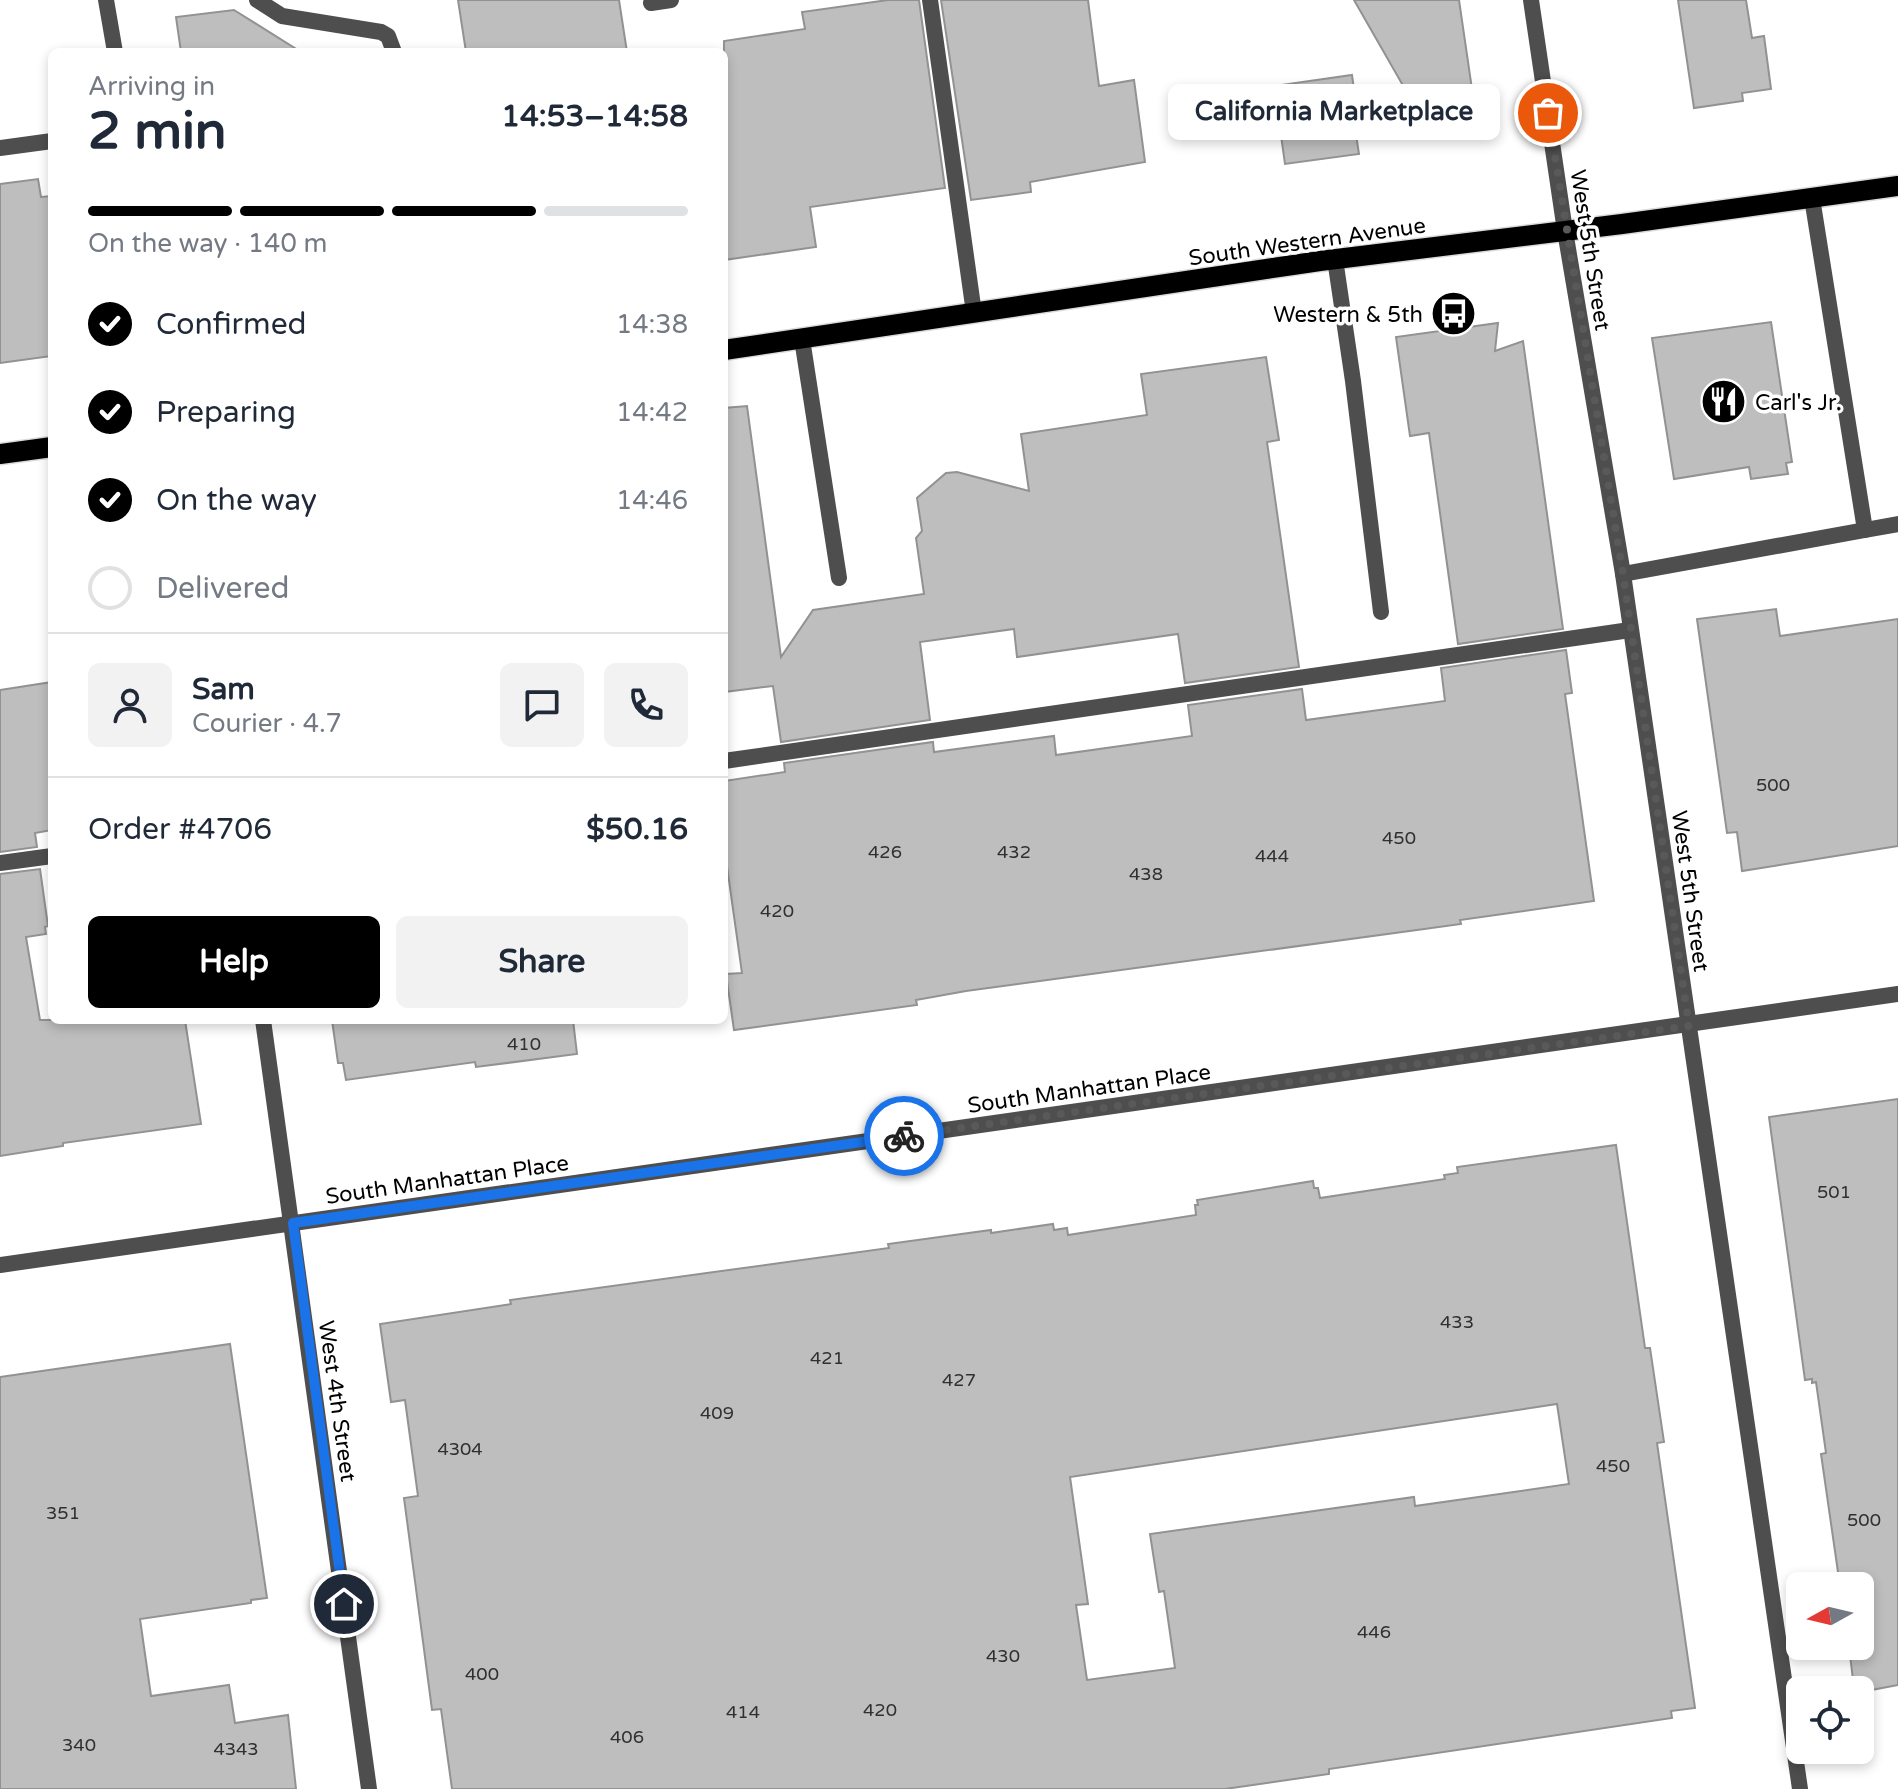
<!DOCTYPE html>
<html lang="en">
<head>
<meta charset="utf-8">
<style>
	body { margin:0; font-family:"Varela Round",sans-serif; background:#f2f2f3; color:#1f2937; height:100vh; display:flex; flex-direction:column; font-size:30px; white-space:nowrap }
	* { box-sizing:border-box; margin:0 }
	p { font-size:26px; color:#747a83 }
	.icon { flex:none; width:44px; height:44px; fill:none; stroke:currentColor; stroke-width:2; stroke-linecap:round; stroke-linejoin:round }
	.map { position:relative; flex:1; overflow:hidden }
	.sheet { position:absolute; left:48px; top:48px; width:680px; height:976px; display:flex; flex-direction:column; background:#fff; border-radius:12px; box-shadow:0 4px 12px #0003 }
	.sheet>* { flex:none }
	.needle { width:52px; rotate:262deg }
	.buttons { position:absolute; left:1786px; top:1572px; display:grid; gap:16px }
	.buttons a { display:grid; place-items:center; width:88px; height:88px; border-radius:12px; background:#fff; box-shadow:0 4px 12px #0003; font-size:40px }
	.pin { position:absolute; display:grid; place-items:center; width:68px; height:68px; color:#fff; margin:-34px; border:4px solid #fff; border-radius:50%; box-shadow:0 2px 8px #0007 }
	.courier { position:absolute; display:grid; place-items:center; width:80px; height:80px; margin:-40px; border:6px solid #1a73e8; border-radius:50%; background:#fff; color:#222; box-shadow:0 2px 10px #0007 }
	.bubble { position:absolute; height:56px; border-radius:12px; background:#fff; box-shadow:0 4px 12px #0003; font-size:26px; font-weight:800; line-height:56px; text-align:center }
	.summary em { font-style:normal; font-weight:800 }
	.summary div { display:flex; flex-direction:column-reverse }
	.summary { display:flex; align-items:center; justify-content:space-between; height:136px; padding:0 40px }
	h1 { font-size:52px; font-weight:800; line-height:60px }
	.bar { display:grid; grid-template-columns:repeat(4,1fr); gap:12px 8px; align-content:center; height:96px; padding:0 40px }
	.bar i { height:10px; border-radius:6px; background:#e0e1e3 }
	.bar .on { background:#000 }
	.bar p { grid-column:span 4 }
	.line { display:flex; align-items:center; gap:20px; padding:0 40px; border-top:2px solid #e0e1e3 }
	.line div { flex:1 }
	.round { display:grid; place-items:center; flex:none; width:84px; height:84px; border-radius:12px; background:#f2f2f3 }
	ol { padding:0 40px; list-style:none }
	li { display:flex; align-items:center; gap:24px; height:88px }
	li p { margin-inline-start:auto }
	li .icon { padding:8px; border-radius:50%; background:#000; color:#fff; stroke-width:4 }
	li:last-child { color:#747a83 }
	li i { width:44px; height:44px; border:4px solid #e0e1e3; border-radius:50% }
	.button { display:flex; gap:16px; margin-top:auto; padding:16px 40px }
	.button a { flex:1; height:92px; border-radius:12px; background:#000; color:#fff; font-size:32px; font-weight:800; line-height:92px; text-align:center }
	.button a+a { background:#f2f2f3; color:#1f2937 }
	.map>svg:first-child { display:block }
	.building { fill:#bebebe; stroke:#929292; stroke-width:2; fill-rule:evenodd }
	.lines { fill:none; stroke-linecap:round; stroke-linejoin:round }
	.primary-casing { stroke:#dbdbdb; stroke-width:23 }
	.service { stroke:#4e4e4e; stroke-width:16 }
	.minor { stroke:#4e4e4e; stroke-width:16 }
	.primary { stroke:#000; stroke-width:20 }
	.done { stroke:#595959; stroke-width:8; stroke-dasharray:0 14.4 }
	.route { stroke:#1a73e8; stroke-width:10 }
	.labels { text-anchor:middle; stroke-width:7; stroke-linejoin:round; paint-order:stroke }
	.number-label { font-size:18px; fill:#303030 }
	.street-label { font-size:22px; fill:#000; stroke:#fff }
	.poi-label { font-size:22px; fill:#000; stroke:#fff; text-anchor:end }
</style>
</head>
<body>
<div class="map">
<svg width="1898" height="1789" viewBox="0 0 1898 1789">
	<rect width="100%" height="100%" fill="#fff"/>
	<!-- building -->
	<g class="building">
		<path d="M 458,0 L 619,0 L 627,52 L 466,52 Z"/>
		<path d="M 888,0 L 919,0 L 945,188 L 810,207 L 816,247 L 724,260 L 724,41 L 805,29 L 802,12 Z"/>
		<path d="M 941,0 L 1088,0 L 1099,86 L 1134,80 L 1145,162 L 1030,182 L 1031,192 L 971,200 Z"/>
		<path d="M 1354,0 L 1459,0 L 1473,96 L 1464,108 L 1465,126 L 1429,131 Z"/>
		<path d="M 1678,0 L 1746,0 L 1752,38 L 1764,36 L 1771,89 L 1742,93 L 1743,101 L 1694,108 Z"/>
		<path d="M 234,10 L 301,52 L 181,52 L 176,17 Z"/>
		<path d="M 1352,75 L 1359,126 L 1355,128 L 1359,154 L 1285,164 L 1274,86 Z"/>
		<path d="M 38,179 L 41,197 L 52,196 L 52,356 L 0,363 L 0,184 Z"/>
		<path d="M 1771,322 L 1792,462 L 1786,463 L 1788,474 L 1751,479 L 1749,467 L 1674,479 L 1652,338 Z"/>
		<path d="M 1498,323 L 1495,351 L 1523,341 L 1563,629 L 1458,644 L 1429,433 L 1410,436 L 1396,337 Z"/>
		<path d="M 1266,357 L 1279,440 L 1267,442 L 1299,667 L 1185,683 L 1178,634 L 1017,657 L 1014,629 L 920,642 L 930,720 L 781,742 L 773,686 L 724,692 L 724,408 L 747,406 L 781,657 L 813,610 L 924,594 L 916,538 L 922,531 L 917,498 L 946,473 L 957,472 L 1029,491 L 1021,434 L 1147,415 L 1141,374 Z"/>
		<path d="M 1776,609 L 1780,636 L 1898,619 L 1898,846 L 1742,871 L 1737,832 L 1727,833 L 1697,619 Z"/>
		<path d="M 1566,650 L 1572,693 L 1565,694 L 1594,901 L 1460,920 L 1461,924 L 1417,930 L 966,991 L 916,1000 L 917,1005 L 734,1030 L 726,974 L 742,973 L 724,845 L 724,781 L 785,772 L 784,763 L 933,742 L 934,752 L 1054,736 L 1056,755 L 1192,736 L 1188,705 L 1302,689 L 1306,720 L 1445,701 L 1441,668 Z"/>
		<path d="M 52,682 L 52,830 L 35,833 L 37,847 L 0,852 L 0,690 Z"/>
		<path d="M 40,869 L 48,926 L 45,927 L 46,934 L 26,937 L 40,1020 L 185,1020 L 201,1124 L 63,1143 L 63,1146 L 0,1156 L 0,874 Z"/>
		<path d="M 332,1020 L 573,1020 L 577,1054 L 476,1067 L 475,1062 L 346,1080 L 343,1063 L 338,1063 Z"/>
		<path d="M 1898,1099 L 1898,1685 L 1861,1692 L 1859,1679 L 1853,1680 L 1849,1646 L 1860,1646 L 1860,1586 L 1840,1586 L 1821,1454 L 1826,1453 L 1816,1382 L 1812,1383 L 1812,1379 L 1805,1380 L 1769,1117 Z"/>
		<path d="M 1616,1145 L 1645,1348 L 1650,1348 L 1664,1442 L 1657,1443 L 1695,1708 L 1671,1711 L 1672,1718 L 1329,1769 L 1329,1774 L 1225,1789 L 452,1789 L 441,1709 L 432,1710 L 404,1498 L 418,1496 L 405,1400 L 391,1402 L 380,1324 L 511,1304 L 510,1300 L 889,1248 L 888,1244 L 991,1230 L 991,1233 L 1053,1224 L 1054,1230 L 1067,1228 L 1068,1235 L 1196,1215 L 1195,1205 L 1198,1205 L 1197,1200 L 1313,1181 L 1314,1188 L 1318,1188 L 1320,1198 L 1445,1179 L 1444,1175 L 1458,1173 L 1457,1167 ZM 1557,1404 L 1569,1484 L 1415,1506 L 1414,1497 L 1150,1534 L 1159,1592 L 1164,1591 L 1175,1668 L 1087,1680 L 1076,1605 L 1088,1604 L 1070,1477 Z"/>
		<path d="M 230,1344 L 267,1598 L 251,1600 L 251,1603 L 140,1619 L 151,1696 L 229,1685 L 235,1723 L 288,1715 L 296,1789 L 0,1789 L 0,1377 Z"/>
	</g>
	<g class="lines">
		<defs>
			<g id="primary">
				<path d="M 724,350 L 1320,261 L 1622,224 L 1898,186"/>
				<path d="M 0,454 L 52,447"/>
			</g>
		</defs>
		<!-- primary casing -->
		<use href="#primary" class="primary-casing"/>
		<!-- service -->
		<g class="service">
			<path d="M 257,0 L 282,16 L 381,32 L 388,36 L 394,52"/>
			<path d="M 930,0 L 974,313"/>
			<path d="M 651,3 L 671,0"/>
			<path d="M 0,148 L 52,141"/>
			<path d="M 1335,259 L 1353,381 L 1381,612"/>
			<path d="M 802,339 L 839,578"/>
			<path d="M 1865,530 L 1898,524"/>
			<path d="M 1623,574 L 1865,530 L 1812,198"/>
			<path d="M 724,761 L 1630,630"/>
			<path d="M 0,863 L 52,856"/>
		</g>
		<!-- minor -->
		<g class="minor">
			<path d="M 106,0 L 115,52"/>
			<path d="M 1531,0 L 1565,231 L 1623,574 L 1800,1789"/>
			<path d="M 263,1020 L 369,1789"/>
			<path d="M 0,1265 L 1898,994"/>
		</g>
		<!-- primary -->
		<use href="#primary" class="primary"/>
	</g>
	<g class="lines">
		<!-- done -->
		<path class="done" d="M 904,1136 L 1689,1026 L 1623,574 L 1548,113"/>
		<!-- route -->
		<path class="route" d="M 344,1604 L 293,1223 L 904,1136"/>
	</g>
	<!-- icons -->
	<defs>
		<symbol id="bus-disc" viewBox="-11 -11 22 22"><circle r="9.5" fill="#000" stroke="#fff"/><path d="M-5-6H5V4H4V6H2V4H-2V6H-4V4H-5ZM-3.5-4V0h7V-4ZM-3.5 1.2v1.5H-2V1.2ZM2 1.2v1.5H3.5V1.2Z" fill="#fff"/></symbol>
		<symbol id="restaurant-disc" viewBox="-11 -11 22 22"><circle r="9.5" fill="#000" stroke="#fff"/><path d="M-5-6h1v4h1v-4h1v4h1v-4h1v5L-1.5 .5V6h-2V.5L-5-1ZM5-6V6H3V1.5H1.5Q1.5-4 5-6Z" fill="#fff"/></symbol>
	</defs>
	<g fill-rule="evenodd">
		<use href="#bus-disc" x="1428" y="288" width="51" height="51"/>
		<use href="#restaurant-disc" x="1698" y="376" width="51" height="51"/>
	</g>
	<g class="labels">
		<!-- number labels -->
		<g class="number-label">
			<text x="1773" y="791">500</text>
			<text x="1399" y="844">450</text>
			<text x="885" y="858">426</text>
			<text x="1014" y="858">432</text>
			<text x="1272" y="862">444</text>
			<text x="1146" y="880">438</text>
			<text x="777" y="917">420</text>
			<text x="524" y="1050">410</text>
			<text x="1834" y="1198">501</text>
			<text x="1457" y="1328">433</text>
			<text x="827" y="1364">421</text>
			<text x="959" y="1386">427</text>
			<text x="717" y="1419">409</text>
			<text x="460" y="1455">4304</text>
			<text x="1613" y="1472">450</text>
			<text x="63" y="1519">351</text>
			<text x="1864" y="1526">500</text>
			<text x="1374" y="1638">446</text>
			<text x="1003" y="1662">430</text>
			<text x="482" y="1680">400</text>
			<text x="880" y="1716">420</text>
			<text x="743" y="1718">414</text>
			<text x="627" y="1743">406</text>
			<text x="79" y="1751">340</text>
			<text x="236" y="1755">4343</text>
		</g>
		<!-- street labels -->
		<g class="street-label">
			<text transform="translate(1307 241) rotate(-8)" y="8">South Western Avenue</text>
			<text transform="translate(1591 250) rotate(81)" y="8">West 5th Street</text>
			<text transform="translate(1691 891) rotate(82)" y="8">West 5th Street</text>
			<text transform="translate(1089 1088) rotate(-8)" y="8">South Manhattan Place</text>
			<text transform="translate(447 1179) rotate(-8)" y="8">South Manhattan Place</text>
			<text transform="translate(338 1401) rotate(82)" y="8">West 4th Street</text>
		</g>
		<!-- poi labels -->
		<g class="poi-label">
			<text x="1423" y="322">Western &amp; 5th</text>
			<text x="1755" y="410" text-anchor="start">Carl's Jr.</text>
		</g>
	</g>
</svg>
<div class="buttons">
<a><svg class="needle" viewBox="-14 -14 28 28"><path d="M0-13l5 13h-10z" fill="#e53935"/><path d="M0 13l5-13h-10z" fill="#747a83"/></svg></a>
<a><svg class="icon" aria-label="locate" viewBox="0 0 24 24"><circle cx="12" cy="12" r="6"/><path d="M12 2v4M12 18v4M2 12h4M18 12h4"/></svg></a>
</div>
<div class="pin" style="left:1548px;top:113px;background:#ea580c"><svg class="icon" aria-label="bag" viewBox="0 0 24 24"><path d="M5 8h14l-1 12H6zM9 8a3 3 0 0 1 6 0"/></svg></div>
<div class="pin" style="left:344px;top:1604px;background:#1f2937"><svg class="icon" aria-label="home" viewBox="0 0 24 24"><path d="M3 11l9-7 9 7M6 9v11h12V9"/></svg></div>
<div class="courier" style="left:904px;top:1136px"><svg class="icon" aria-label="bike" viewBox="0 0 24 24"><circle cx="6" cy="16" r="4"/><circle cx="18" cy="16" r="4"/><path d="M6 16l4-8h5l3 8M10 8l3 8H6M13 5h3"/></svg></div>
<div class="bubble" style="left:1168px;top:84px;width:332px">California Marketplace</div>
<section class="sheet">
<div class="summary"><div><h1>2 min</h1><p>Arriving in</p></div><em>14:53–14:58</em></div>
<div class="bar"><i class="on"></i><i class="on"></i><i class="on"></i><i></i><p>On the way · 140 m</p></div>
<ol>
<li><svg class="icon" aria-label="check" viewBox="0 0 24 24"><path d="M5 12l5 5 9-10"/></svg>Confirmed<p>14:38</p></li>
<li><svg class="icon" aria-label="check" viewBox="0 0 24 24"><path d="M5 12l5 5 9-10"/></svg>Preparing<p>14:42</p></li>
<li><svg class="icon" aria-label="check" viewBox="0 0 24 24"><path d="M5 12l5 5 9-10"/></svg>On the way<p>14:46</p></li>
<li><i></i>Delivered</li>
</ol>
<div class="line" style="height:144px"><a class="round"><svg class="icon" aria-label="person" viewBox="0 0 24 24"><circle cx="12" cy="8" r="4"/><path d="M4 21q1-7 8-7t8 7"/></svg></a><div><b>Sam</b><p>Courier · 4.7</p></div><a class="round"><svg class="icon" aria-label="chat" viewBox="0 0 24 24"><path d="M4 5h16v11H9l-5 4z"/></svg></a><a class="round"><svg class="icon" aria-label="phone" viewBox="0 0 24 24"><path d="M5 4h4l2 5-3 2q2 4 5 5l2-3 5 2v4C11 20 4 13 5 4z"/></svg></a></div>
<div class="line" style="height:104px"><div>Order #4706</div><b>$50.16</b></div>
<div class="button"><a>Help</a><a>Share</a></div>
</section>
</div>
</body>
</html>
